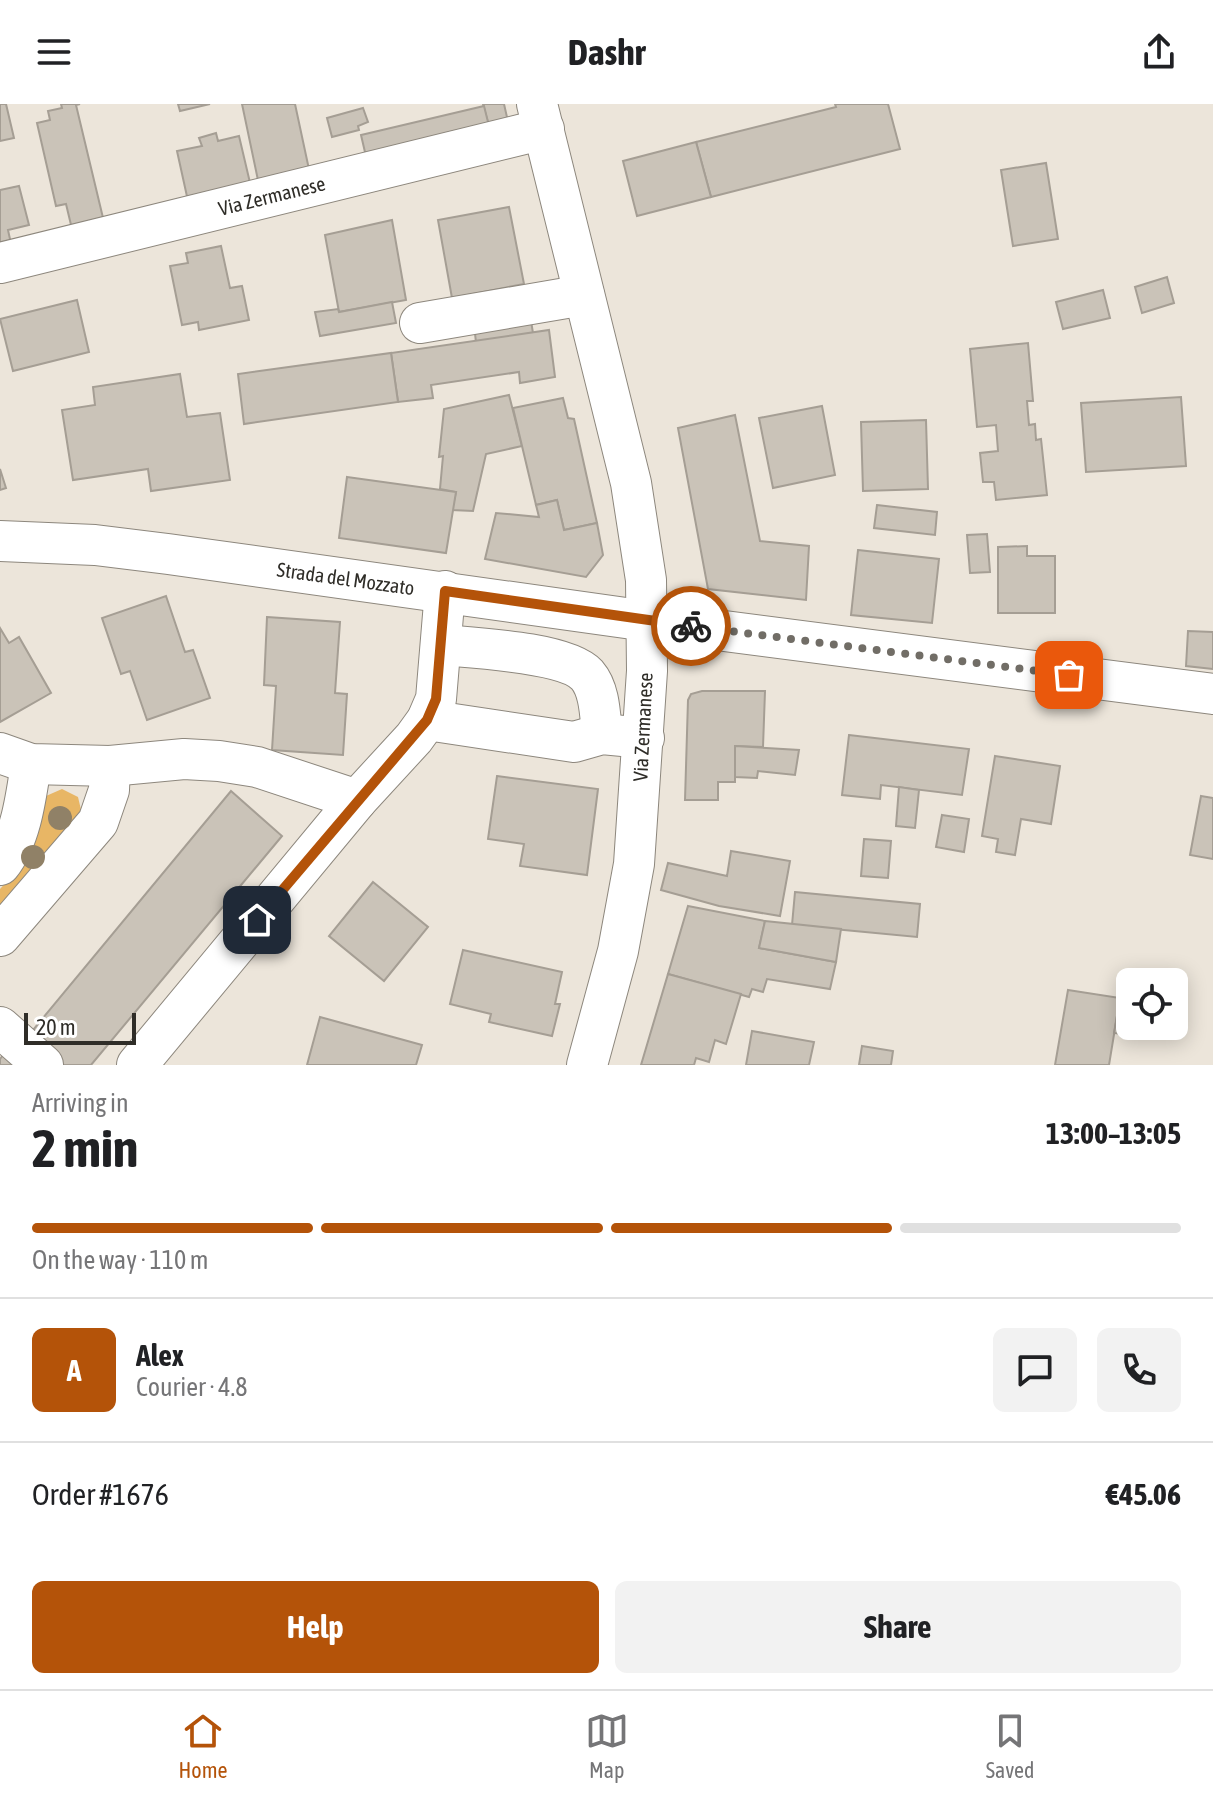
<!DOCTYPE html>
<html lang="en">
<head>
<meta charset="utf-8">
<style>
	body { margin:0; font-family:"Asap Condensed",sans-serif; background:#f2f2f2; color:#202124; height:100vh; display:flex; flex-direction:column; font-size:30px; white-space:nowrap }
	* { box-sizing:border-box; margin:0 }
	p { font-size:26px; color:#757577 }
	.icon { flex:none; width:44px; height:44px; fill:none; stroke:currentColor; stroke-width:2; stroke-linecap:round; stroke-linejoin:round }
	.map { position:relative; height:961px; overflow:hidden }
	.drawer { display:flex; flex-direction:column; background:#fff; flex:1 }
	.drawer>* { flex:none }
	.tools { position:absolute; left:1116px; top:864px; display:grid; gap:16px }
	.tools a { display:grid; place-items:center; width:72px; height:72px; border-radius:12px; background:#fff; box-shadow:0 4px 20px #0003; font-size:40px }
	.scale { position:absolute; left:24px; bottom:20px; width:112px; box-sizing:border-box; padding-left:8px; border:4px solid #2f2d28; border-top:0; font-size:22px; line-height:28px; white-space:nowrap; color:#2f2d28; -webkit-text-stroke:6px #fff; paint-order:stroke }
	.pin { position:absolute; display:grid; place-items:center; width:68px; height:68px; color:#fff; margin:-34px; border-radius:16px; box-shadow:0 4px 12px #0006 }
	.courier { position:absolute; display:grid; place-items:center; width:80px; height:80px; margin:-40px; border:6px solid #b45309; border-radius:50%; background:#fff; color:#222; box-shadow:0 2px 10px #0007 }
	.summary em { font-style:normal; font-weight:700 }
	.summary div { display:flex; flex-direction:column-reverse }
	.summary { display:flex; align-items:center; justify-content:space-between; height:136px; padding:0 32px }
	h1 { font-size:52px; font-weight:700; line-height:60px }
	.bar { display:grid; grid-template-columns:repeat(4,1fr); gap:12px 8px; align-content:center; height:96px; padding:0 32px }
	.bar i { height:10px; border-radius:6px; background:#e0e0e0 }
	.bar .active { background:#b45309 }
	.bar p { grid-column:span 4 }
	.line { display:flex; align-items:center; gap:20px; padding:0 32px; border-top:2px solid #e0e0e0 }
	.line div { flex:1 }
	.round { display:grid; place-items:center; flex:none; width:84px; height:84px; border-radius:12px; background:#f2f2f2 }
	.action { display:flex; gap:16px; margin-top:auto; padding:16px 32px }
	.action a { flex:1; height:92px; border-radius:12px; background:#b45309; color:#fff; font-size:32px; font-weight:700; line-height:92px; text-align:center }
	.action a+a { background:#f2f2f2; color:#202124 }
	header { display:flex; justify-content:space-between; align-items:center; height:104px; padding:0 32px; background:#fff; font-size:36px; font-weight:700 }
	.tab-bar { display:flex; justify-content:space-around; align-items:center; height:112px; border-top:2px solid #e0e0e0; background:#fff; font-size:22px; color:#757577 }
	.tab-bar a { display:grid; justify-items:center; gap:4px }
	.tab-bar .active { color:#b45309 }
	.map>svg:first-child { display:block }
	.green { fill:#e8b665 }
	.building { fill:#cac3b8; stroke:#a59e94; stroke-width:2 }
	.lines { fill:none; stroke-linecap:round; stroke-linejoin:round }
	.minor-casing { stroke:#8d877d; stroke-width:42 }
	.minor { stroke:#fff; stroke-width:40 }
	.tree { fill:#908167 }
	.done { stroke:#716d66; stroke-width:8; stroke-dasharray:0 14.4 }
	.route { stroke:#b45309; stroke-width:10 }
	.labels { text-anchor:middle; stroke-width:8; stroke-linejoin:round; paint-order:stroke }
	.street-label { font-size:20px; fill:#2f2d28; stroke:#fff }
</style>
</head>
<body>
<header><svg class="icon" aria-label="menu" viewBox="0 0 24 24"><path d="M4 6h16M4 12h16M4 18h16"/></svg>Dashr<svg class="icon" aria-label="share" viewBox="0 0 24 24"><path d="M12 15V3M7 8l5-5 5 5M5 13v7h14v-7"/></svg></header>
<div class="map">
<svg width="1213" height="961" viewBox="0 0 1213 961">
	<rect width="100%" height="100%" fill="#ece5da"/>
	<!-- green -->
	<path class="green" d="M 62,685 L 78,693 L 82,710 L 0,812 L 0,785 L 10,774 L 46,692 Z"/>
	<!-- building -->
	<g class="building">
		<path d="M 0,0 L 6,0 L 14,34 L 0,37 Z"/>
		<path d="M 61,0 L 80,0 L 76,1 L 104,118 L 72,125 L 66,100 L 56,102 L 37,19 L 50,16 L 48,7 L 62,4 Z"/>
		<path d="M 178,0 L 210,0 L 180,7 Z"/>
		<path d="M 242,0 L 295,0 L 310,70 L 259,81 Z"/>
		<path d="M 483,0 L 504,0 L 509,22 L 490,26 Z"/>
		<path d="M 835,0 L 888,0 L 900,45 L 711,93 L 696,38 L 836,3 Z"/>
		<path d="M 484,2 L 490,26 L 368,61 L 361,31 Z"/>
		<path d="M 363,4 L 368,18 L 358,22 L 359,26 L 332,33 L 327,14 Z"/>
		<path d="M 216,29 L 218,37 L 239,32 L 251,83 L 188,97 L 177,47 L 202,42 L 199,34 Z"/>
		<path d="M 696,38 L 711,93 L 637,112 L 623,57 Z"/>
		<path d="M 1046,59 L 1058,135 L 1013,142 L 1001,66 Z"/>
		<path d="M 19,82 L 29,121 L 8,126 L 13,149 L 0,152 L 0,86 Z"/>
		<path d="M 509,103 L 524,180 L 452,194 L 438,116 Z"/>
		<path d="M 392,116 L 406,196 L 339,208 L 325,131 Z"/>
		<path d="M 221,142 L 230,184 L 242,182 L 249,216 L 199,226 L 198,218 L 182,221 L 170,162 L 188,159 L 186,149 Z"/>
		<path d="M 1167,173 L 1174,199 L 1142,209 L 1135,183 Z"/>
		<path d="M 1103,186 L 1110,214 L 1063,225 L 1056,198 Z"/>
		<path d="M 77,196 L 89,248 L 13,267 L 0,215 Z"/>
		<path d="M 392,198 L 396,219 L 320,232 L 315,208 L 338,205 L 339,208 Z"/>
		<path d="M 529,205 L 533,229 L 476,238 L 473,213 Z"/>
		<path d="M 549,226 L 555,273 L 520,279 L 519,268 L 431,281 L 433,294 L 398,298 L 391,249 Z"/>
		<path d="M 1028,239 L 1033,297 L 1027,297 L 1029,321 L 1035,320 L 1036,336 L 1041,335 L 1047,391 L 996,396 L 994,378 L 983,378 L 980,349 L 998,347 L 996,321 L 977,323 L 970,245 Z"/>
		<path d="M 391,249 L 398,298 L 244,320 L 238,270 Z"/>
		<path d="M 180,270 L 187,313 L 220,309 L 230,376 L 151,387 L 148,365 L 73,376 L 62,306 L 95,301 L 93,283 Z"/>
		<path d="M 509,291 L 522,342 L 486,350 L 473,407 L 452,406 L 456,388 L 440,385 L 443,352 L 439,353 L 444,305 Z"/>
		<path d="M 1181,293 L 1186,362 L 1086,368 L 1081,299 Z"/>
		<path d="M 563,294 L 568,314 L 574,315 L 597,419 L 564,426 L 557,396 L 536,401 L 513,304 Z"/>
		<path d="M 822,302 L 835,371 L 773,384 L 759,314 Z"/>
		<path d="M 735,311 L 760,437 L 809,442 L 806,496 L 708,485 L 678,324 Z"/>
		<path d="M 926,316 L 928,385 L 863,387 L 861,318 Z"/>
		<path d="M 0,365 L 6,384 L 0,386 Z"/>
		<path d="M 347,373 L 456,388 L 446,449 L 339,434 Z"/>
		<path d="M 557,396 L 564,426 L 597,419 L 603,451 L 586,473 L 485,455 L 496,409 L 539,413 L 536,401 Z"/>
		<path d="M 877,401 L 937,408 L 935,431 L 874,424 Z"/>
		<path d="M 987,430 L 990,468 L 970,469 L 967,431 Z"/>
		<path d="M 1027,442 L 1027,452 L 1055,452 L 1055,509 L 998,509 L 998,443 Z"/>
		<path d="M 858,446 L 939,455 L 932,519 L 851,511 Z"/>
		<path d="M 166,492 L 185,548 L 193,546 L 210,594 L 147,616 L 130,567 L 121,570 L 102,514 Z"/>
		<path d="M 267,513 L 340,518 L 335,589 L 347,590 L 343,651 L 272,646 L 276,582 L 264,581 Z"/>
		<path d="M 0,524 L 9,539 L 19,533 L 51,589 L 0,618 Z"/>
		<path d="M 1188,527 L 1213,528 L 1213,565 L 1186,562 Z"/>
		<path d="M 702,587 L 765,587 L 763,643 L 735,642 L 735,678 L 718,678 L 718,696 L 685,696 L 688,596 L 691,590 Z"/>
		<path d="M 849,631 L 969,645 L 962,691 L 881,681 L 880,695 L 842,691 Z"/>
		<path d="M 735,642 L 799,646 L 795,671 L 758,667 L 757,674 L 735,673 Z"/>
		<path d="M 995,652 L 1060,662 L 1051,720 L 1021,715 L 1015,751 L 996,748 L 998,735 L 982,732 Z"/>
		<path d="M 497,672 L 598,685 L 587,771 L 520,762 L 524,740 L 488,735 Z"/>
		<path d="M 899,683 L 919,686 L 915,724 L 896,722 Z"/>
		<path d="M 231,687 L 282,732 L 91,961 L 63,961 L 28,932 Z"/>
		<path d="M 1201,692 L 1213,694 L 1213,755 L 1190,751 Z"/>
		<path d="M 942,711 L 969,715 L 964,748 L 936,743 Z"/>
		<path d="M 864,735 L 891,737 L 888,774 L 861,772 Z"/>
		<path d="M 731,747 L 790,757 L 780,812 L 719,802 L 661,786 L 668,759 L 727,772 Z"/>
		<path d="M 373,778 L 428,823 L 384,877 L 329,832 Z"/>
		<path d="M 795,788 L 920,800 L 917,833 L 792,821 Z"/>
		<path d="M 688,802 L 765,817 L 759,844 L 836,858 L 830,885 L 767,875 L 763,888 L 752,885 L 749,893 L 668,870 Z"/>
		<path d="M 765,817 L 841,825 L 836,858 L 759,844 Z"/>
		<path d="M 463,846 L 562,868 L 555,900 L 560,900 L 552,932 L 489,918 L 491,910 L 450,900 Z"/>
		<path d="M 668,870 L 741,890 L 726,940 L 715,936 L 709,958 L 696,954 L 694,961 L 641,961 Z"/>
		<path d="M 1068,886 L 1120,894 L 1109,961 L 1055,961 Z"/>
		<path d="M 1120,894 L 1130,896 L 1130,922 L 1161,922 L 1158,935 L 1114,929 Z"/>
		<path d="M 320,913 L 422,941 L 416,961 L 307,961 Z"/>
		<path d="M 752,927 L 814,938 L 809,961 L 746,961 Z"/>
		<path d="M 862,942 L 893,947 L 891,961 L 859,961 Z"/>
		<path d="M 4,950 L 16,961 L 0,961 L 0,955 Z"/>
	</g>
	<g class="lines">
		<defs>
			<g id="minor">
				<path d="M 537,0 L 631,379 L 646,476 L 647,567 L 634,760 L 618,847 L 587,961"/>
				<path id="s1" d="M 0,159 L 544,25"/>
				<path d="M 420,219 L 584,191"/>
				<path id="s2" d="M 0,437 L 95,441 L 168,450 L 647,517 L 1213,590"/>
				<path d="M 442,541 C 474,544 566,548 587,571 C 600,586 600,611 602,630"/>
				<path d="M 427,616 L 574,638 L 602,630 L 644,634"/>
				<path d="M 0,649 L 31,660 L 110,662 L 184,655 L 219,657 L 257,663 L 357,696"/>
				<path d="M 0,761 C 21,735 26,693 31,660"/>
				<path d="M 0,832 L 98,718 L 109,686 L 110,662"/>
				<path d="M 0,923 L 43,961"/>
				<path d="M 137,961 L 357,696 L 414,634 L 427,616 L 436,595 L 445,487"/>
			</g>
		</defs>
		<!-- minor casing -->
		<use href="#minor" class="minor-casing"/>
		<!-- minor -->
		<use href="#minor" class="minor"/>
	</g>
	<!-- trees -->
	<g class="tree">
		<circle cx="60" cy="714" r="12"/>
		<circle cx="33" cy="753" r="12"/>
	</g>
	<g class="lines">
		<!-- done -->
		<path class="done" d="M 691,522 L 1069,571"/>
		<!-- route -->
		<path class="route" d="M 257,816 L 427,616 L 436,595 L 445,487 L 691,522"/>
	</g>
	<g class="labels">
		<!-- street labels -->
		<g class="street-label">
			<text dy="7" stroke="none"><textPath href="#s1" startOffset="280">Via Zermanese</textPath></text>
			<text dy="7" stroke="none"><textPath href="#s2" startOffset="348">Strada del Mozzato</textPath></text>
			<text transform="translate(643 623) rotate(-87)" y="7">Via Zermanese</text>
		</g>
	</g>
</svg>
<div class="tools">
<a><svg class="icon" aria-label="locate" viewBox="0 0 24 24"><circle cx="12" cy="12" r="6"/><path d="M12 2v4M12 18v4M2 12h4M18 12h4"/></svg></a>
</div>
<div class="scale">20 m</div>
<div class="pin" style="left:1069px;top:571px;background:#ea580c"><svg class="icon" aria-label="bag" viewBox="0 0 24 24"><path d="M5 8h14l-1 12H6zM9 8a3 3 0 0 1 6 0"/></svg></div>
<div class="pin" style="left:257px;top:816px;background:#1f2937"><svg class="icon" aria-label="home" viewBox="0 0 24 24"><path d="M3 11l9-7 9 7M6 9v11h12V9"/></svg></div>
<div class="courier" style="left:691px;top:522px"><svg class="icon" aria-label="bike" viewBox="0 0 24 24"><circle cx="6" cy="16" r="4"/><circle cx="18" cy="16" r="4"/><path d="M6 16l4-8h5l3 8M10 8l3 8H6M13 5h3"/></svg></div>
</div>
<section class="drawer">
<div class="summary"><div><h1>2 min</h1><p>Arriving in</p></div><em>13:00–13:05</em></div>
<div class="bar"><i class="active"></i><i class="active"></i><i class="active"></i><i></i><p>On the way · 110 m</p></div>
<div class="line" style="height:144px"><b class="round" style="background:#b45309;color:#fff">A</b><div><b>Alex</b><p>Courier · 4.8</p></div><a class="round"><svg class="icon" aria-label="chat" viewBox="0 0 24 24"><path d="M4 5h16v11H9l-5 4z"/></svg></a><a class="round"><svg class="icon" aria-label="phone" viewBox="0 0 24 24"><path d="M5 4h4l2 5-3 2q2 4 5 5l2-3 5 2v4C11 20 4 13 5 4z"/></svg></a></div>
<div class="line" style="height:104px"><div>Order #1676</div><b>€45.06</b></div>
<div class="action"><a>Help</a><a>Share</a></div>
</section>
<nav class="tab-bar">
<a class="active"><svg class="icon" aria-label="home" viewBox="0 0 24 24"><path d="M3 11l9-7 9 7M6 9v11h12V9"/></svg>Home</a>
<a><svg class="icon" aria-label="map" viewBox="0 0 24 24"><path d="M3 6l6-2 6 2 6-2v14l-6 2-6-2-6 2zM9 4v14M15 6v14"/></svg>Map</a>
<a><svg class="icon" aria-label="saved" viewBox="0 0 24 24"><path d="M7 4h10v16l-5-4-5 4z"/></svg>Saved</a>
</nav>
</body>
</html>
